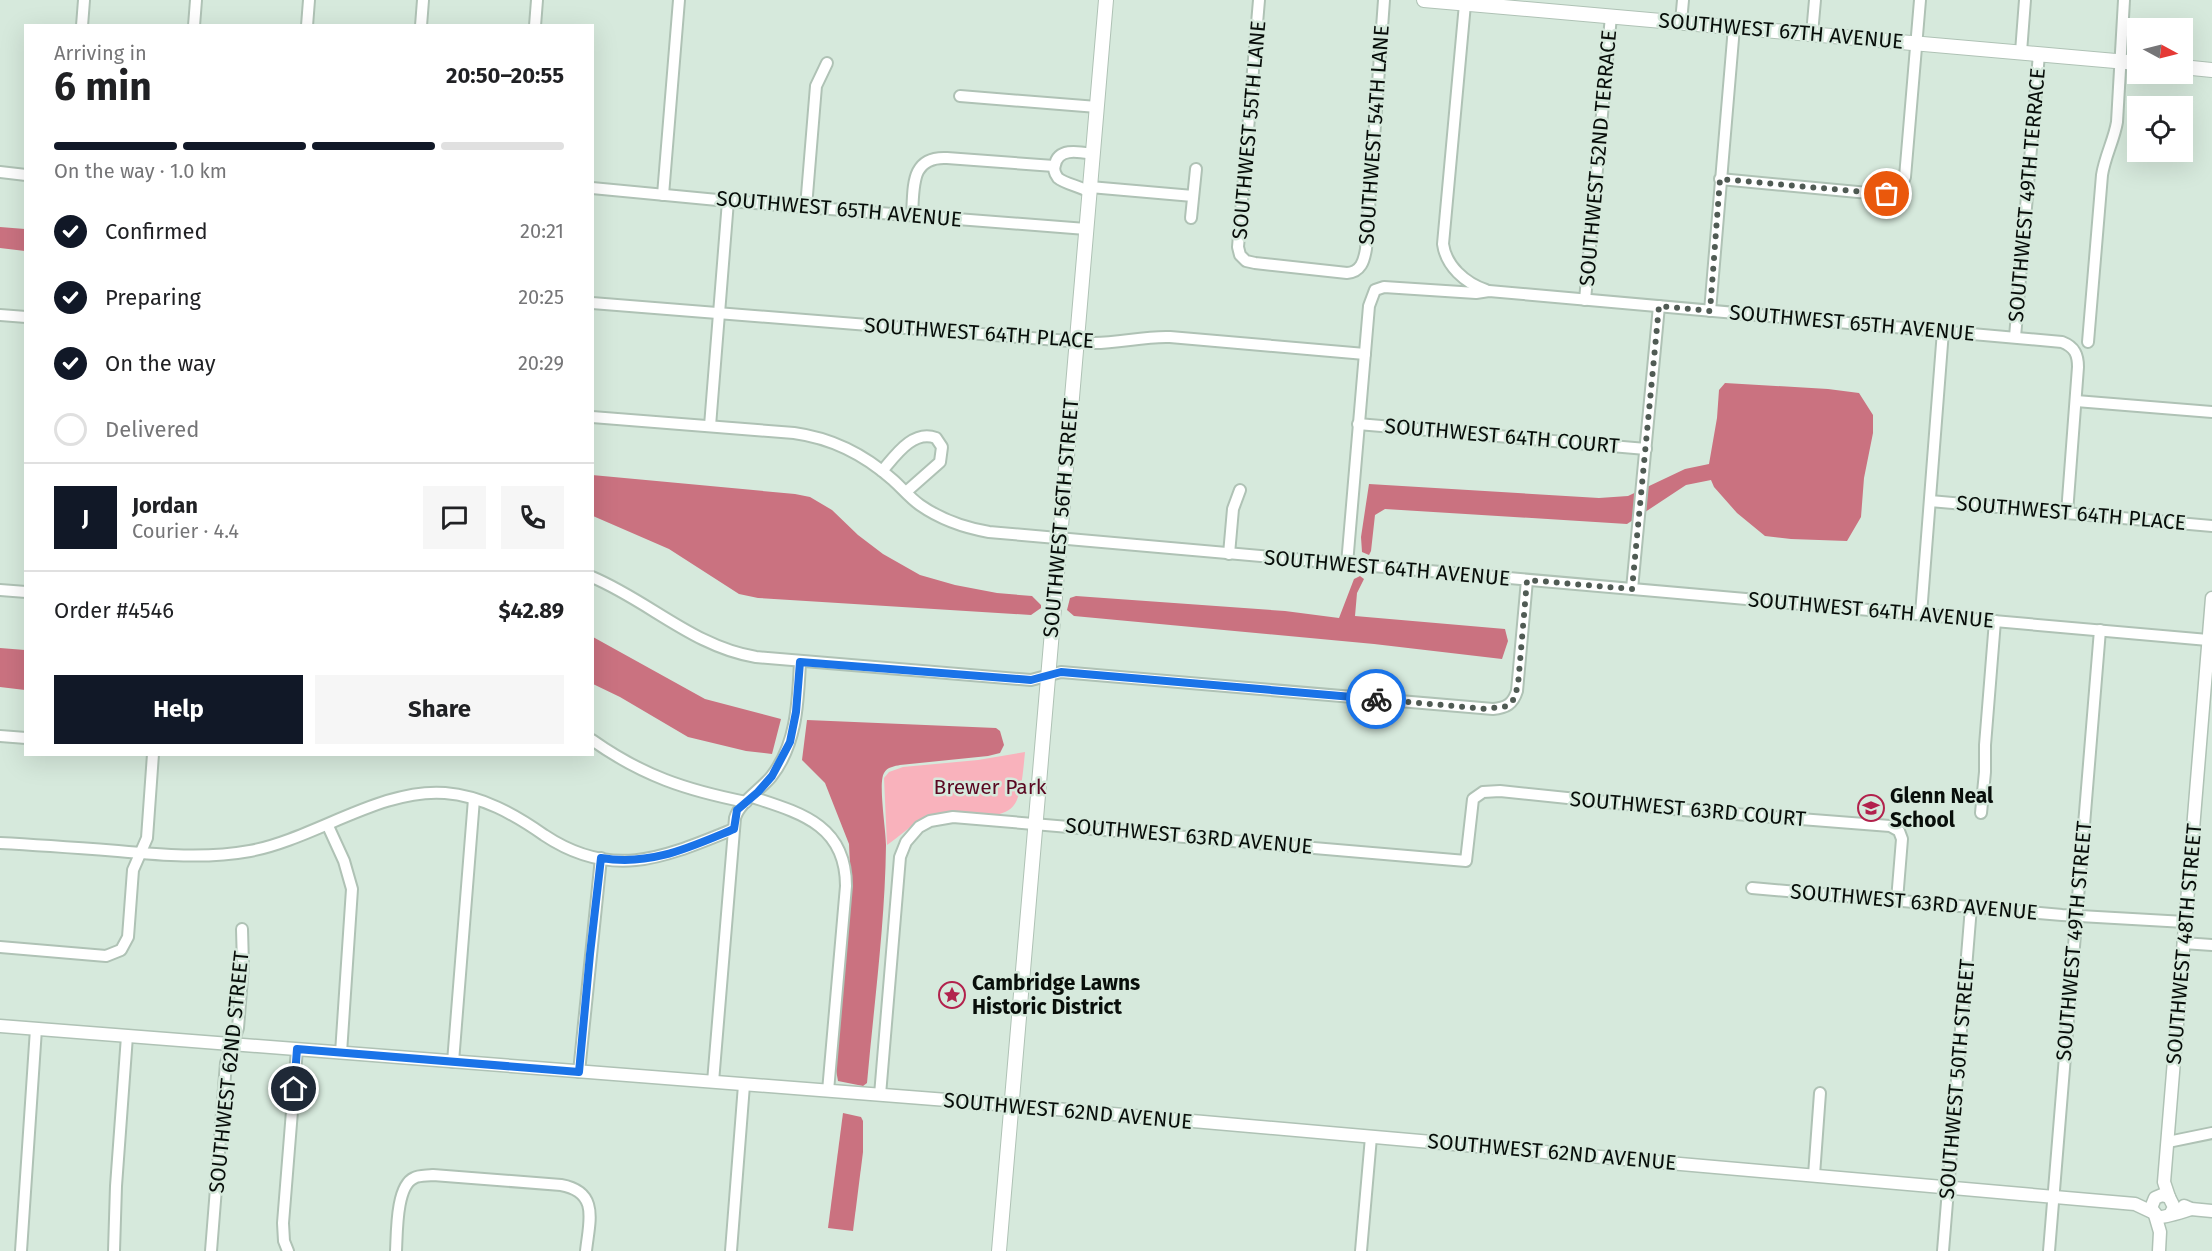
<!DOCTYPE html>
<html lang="en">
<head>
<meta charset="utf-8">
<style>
	body { margin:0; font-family:"Fira Sans",sans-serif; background:#f6f6f6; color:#202124; height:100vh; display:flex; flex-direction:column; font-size:22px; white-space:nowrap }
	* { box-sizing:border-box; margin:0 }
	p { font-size:20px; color:#757577 }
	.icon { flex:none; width:33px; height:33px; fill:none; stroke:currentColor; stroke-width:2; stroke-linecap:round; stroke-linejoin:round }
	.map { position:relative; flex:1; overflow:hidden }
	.panel { position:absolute; left:24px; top:24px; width:570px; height:732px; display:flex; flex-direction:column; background:#fff; border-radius:0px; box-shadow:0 6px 24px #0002 }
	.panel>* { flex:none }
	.needle { width:39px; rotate:97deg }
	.tools { position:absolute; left:2127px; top:18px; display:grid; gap:12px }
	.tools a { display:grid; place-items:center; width:66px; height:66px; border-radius:0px; background:#fff; box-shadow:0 6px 24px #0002; font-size:30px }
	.pin { position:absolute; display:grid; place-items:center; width:51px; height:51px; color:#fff; margin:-26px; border:3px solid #fff; border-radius:50%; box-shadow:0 2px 6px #0007 }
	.courier { position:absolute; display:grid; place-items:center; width:60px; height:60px; margin:-30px; border:4px solid #1a73e8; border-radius:50%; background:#fff; color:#222; box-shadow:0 2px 8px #0007 }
	.head em { font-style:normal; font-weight:700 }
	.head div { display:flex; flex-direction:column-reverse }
	.head { display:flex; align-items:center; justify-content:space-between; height:102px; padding:0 30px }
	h1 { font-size:39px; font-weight:700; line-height:45px }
	.bar { display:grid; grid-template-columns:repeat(4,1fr); gap:9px 6px; align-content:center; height:72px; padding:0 30px }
	.bar i { height:8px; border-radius:4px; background:#e0e0e0 }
	.bar .current { background:#111827 }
	.bar p { grid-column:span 4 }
	.line { display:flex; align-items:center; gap:15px; padding:0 30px; border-top:2px solid #e0e0e0 }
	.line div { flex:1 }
	.round { display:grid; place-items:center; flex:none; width:63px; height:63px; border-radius:0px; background:#f6f6f6 }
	ol { padding:0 30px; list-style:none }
	li { display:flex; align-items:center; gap:18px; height:66px }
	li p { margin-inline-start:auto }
	li .icon { padding:6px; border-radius:50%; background:#111827; color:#fff; stroke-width:4 }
	li:last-child { color:#757577 }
	li i { width:33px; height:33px; border:3px solid #e0e0e0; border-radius:50% }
	.action { display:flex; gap:12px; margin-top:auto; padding:12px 30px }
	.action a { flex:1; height:69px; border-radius:0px; background:#111827; color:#fff; font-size:24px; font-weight:700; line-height:69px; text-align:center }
	.action a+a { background:#f6f6f6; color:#202124 }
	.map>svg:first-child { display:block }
	.green { fill:#f9b2bc }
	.water { fill:#ca7280 }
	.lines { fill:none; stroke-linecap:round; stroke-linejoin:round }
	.minor-casing { stroke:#afc2b5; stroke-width:14 }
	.tertiary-casing { stroke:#afc2b5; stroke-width:15 }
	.secondary-casing { stroke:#afc2b5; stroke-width:16 }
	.minor { stroke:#fff; stroke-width:10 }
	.tertiary { stroke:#fff; stroke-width:12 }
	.secondary { stroke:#fff; stroke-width:14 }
	.done { stroke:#505b54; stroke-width:6; stroke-dasharray:0 10.8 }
	.route { stroke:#1a73e8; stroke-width:8 }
	.labels { text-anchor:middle; stroke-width:5; stroke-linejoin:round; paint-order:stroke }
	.street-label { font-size:21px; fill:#080e0a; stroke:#d6e9dc }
	.park-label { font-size:21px; fill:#5a0721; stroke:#d6e9dc }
	.poi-label { font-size:21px; font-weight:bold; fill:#080e0a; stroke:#d6e9dc; text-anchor:start }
</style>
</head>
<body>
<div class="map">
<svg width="2212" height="1251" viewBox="0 0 2212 1251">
	<rect width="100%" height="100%" fill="#d6e9dc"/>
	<!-- green -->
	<path class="green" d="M 1025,752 C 1019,817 1017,816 953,817 C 945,817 932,815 925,818 C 912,824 899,837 887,845 L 884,778 L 889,772 L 903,767 L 978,760 Z"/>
	<!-- water -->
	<g class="water">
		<path d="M 0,227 L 25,229 L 25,251 L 0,248 Z"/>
		<path d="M 1725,383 L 1828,389 L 1859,393 L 1873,415 L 1873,433 L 1864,478 L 1861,517 L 1847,541 L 1791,539 L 1765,536 L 1737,513 L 1714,487 L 1711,480 L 1686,485 L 1627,524 L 1385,509 L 1375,515 L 1371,551 L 1369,555 L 1362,552 L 1361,537 L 1369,484 L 1599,498 L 1628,496 L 1685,469 L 1709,464 L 1717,418 L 1719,390 Z"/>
		<path d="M 592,475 L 795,494 L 810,497 L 832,510 L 858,535 L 883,554 L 920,575 L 955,585 L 997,593 L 1032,596 L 1041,605 L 1041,608 L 1031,615 L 758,598 L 739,594 L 669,549 L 593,516 Z"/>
		<path d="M 1360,576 L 1364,579 L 1357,593 L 1355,616 L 1505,629 L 1508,641 L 1502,659 L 1374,644 L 1074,616 L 1067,610 L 1070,598 L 1076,596 L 1285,611 L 1339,618 L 1354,579 Z"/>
		<path d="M 593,637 L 705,699 L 781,719 L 772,754 L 746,751 L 688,737 L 620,697 L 593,684 Z"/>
		<path d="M 0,648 L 25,650 L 25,690 L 0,687 Z"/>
		<path d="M 807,720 L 996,728 L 1000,731 L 1004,745 L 1000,753 L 988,756 L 900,765 C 895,766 887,767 884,773 C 878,783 886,830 886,845 C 885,925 874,1004 867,1083 L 863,1086 L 838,1081 L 836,1070 L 851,887 L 849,844 L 825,783 L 802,760 Z"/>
		<path d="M 843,1113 L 861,1117 L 863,1121 L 863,1152 L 853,1231 L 828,1228 Z"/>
	</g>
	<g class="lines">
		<defs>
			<g id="minor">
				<path d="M 1259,0 L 1238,247 L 1240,255 L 1246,261 L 1255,263 L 1347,273 C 1361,272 1364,261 1366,249 L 1384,0"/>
				<path d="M 1465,4 L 1443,244 C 1446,266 1465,283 1486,290"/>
				<path d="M 1681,22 L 1683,0"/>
				<path d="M 82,26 L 84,0"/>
				<path d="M 194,26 L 196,0"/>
				<path d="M 307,26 L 309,0"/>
				<path d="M 421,26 L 423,0"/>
				<path d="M 535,26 L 537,0"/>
				<path d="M 1812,34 L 1815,0"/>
				<path d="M 2021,52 L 2025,0"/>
				<path d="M 960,96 L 1097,107"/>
				<path d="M 0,172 L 26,175"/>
				<path d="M 1720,179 L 1879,194 C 1893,194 1901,190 1905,177 L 1920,0"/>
				<path d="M 1090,187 L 1193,196"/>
				<path d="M 592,188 L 728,201 L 1086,229"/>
				<path d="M 1089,192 C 1080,186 1065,184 1058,178 C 1055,174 1053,170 1055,165 C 1058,147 1080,152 1093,154"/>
				<path d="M 663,195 L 679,0"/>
				<path d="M 806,207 L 816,86 L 827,63"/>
				<path d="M 912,215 C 914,187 910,156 947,158 L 1054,166"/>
				<path d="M 1191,218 L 1196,169"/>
				<path d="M 1585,300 L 1611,16"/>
				<path d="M 592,303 L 1094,343 C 1120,343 1144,336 1170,337 L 1365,354"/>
				<path d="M 1710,311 L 1734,27"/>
				<path d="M 0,315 L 26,317"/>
				<path d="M 2015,337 L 2039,54"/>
				<path d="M 2088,342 L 2102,175 C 2105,156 2114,140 2117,122 L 2124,0"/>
				<path d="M 2076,401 L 2212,412"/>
				<path d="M 592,417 L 794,433 C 831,438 865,455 893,480 C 902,488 910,498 920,505 C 940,519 966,528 989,532 L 2208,640"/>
				<path d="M 1358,424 L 1646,449"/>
				<path d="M 710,426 L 728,201"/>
				<path d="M 882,471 C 895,456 913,429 936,438 L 942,447 L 940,462 L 906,492"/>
				<path d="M 1930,501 L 2212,526"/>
				<path d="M 1229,554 L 1233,509 L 1240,490"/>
				<path d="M 1347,564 L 1369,306 L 1375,290 L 1384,287 L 1476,293 L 1489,291 L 2062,342 C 2075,347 2078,355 2078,367 L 2067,513"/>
				<path d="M 592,577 C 649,601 694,647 756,657 L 1031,680 L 1061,672 L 1493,709 C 1506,708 1513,704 1517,691 L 1527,580"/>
				<path d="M 1632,589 L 1659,306"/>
				<path d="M 0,590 L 26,592"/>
				<path d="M 1921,614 L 1943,331"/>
				<path d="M 0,736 L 26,738"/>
				<path d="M 592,740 C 643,776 686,790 746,802"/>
				<path d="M 752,797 C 801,813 846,825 846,886 L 828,1091"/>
				<path d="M 1981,813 L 1985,772 L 1985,745 L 1995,621"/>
				<path d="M 328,826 L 344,861 L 352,889 L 341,1053"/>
				<path d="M 0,843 C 39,845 79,848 118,851 C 161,855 206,859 250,851 C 314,839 381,788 445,793 C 482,796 514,814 544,835 C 613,881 665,857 734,829"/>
				<path d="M 1752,888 L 2062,915 L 2185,922"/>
				<path d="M 2183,943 L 2212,945"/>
				<path d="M 0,947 L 106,956 L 121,950 L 128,937 L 133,870 L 147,838 L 153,754"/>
				<path d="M 453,1062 L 474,799"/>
				<path d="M 579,1072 L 601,858"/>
				<path d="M 713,1082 L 735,818 C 739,803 760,790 771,777 C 797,744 798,702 800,662"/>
				<path d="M 880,1095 L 900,857 L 906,842 L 919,827 L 930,821 L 953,817 L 1466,861 L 1473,799 L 1483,792 L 1500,791 L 1683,810 L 1890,826 L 1899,831 L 1902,839 L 1897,900"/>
				<path d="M 2168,1142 L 2212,1133"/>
				<path d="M 1814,1175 L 1820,1093"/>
				<path d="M 21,1251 L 36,1029"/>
				<path d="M 114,1251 L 116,1186 L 127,1036"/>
				<path d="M 211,1251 L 226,1063 L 238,1028 L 243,965 L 242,929"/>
				<path d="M 288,1251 L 284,1241 L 283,1223 L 297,1049"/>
				<path d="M 396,1251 C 397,1233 396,1186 414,1178 C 419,1175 427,1176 433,1175 L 561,1185 C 600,1192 589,1222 586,1251"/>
				<path d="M 731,1251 L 744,1085"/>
				<path d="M 1361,1251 L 1371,1137"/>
				<path d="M 1943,1251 L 1971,907"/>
				<path d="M 2049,1251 L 2100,630"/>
			</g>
			<g id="tertiary">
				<path d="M 0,1026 L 1011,1105 L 2135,1204 L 2152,1212"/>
				<path d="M 2169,1197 L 2164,1182 L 2212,598"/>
				<path d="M 2184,1206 L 2191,1209 L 2212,1211"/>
				<path d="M 2171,1213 L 2174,1207 L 2169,1197 L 2162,1195 L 2155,1198 L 2151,1208 L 2158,1217 C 2162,1218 2185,1211 2191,1209"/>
				<path d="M 2155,1215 L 2160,1232 L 2159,1251"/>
			</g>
			<g id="secondary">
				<path d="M 1424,0 L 2138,63"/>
				<path d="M 2182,67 L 2212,70"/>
				<path d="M 999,1251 L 1106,0"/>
			</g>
		</defs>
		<!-- minor casing -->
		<use href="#minor" class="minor-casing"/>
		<!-- tertiary casing -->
		<use href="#tertiary" class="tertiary-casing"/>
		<!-- secondary casing -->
		<use href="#secondary" class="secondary-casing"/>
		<!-- minor -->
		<use href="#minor" class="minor"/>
		<!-- tertiary -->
		<use href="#tertiary" class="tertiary"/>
		<!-- secondary -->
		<use href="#secondary" class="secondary"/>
	</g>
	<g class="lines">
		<!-- done -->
		<path class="done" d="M 1376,699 L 1486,709 L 1508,706 L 1514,699 L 1518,685 L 1527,580 L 1632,589 L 1659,306 L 1710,311 L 1720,179 L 1887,194"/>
		<!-- route -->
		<path class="route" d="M 294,1089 L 297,1049 L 579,1072 L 590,954 L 601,858 C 651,866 688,848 734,829 L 737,810 L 758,792 L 772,776 L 790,742 L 796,712 L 800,662 L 1031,680 L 1061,672 L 1376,699"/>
	</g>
	<!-- icons -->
	<defs>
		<symbol id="school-ring" viewBox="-11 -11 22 22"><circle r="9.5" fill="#d6e9dc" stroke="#b2214c" stroke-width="1.5"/><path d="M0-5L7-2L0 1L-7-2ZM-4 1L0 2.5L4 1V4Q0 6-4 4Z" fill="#b2214c"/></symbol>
		<symbol id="sight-ring" viewBox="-11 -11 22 22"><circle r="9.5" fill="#d6e9dc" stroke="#b2214c" stroke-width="1.5"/><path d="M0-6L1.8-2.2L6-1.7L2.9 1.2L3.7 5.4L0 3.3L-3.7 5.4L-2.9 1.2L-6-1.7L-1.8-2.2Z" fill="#b2214c"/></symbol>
	</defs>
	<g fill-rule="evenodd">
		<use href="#school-ring" x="1856" y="793" width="30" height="30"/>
		<use href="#sight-ring" x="937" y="980" width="30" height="30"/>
	</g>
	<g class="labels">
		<!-- street labels -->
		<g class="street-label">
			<text transform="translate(1781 31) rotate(5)" y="7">SOUTHWEST 67TH AVENUE</text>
			<text transform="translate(1249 130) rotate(-85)" y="7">SOUTHWEST 55TH LANE</text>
			<text transform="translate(1374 135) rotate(-86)" y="7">SOUTHWEST 54TH LANE</text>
			<text transform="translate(1598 158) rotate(-85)" y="7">SOUTHWEST 52ND TERRACE</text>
			<text transform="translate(2027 195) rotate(-85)" y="7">SOUTHWEST 49TH TERRACE</text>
			<text transform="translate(839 209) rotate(5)" y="7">SOUTHWEST 65TH AVENUE</text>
			<text transform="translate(1852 323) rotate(5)" y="7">SOUTHWEST 65TH AVENUE</text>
			<text transform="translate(979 333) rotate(4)" y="7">SOUTHWEST 64TH PLACE</text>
			<text transform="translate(1502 436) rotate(5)" y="7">SOUTHWEST 64TH COURT</text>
			<text transform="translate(2071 513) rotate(5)" y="7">SOUTHWEST 64TH PLACE</text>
			<text transform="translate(1061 518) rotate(-85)" y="7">SOUTHWEST 56TH STREET</text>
			<text transform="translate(1387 568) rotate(5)" y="7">SOUTHWEST 64TH AVENUE</text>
			<text transform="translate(1871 610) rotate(5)" y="7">SOUTHWEST 64TH AVENUE</text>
			<text transform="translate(1688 809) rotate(5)" y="7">SOUTHWEST 63RD COURT</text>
			<text transform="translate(1189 836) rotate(5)" y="7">SOUTHWEST 63RD AVENUE</text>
			<text transform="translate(1914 902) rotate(5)" y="7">SOUTHWEST 63RD AVENUE</text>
			<text transform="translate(2074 941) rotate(-85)" y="7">SOUTHWEST 49TH STREET</text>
			<text transform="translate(2184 944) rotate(-85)" y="7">SOUTHWEST 48TH STREET</text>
			<text transform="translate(229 1072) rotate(-84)" y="7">SOUTHWEST 62ND STREET</text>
			<text transform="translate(1957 1079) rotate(-85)" y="7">SOUTHWEST 50TH STREET</text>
			<text transform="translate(1068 1111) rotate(5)" y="7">SOUTHWEST 62ND AVENUE</text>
			<text transform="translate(1552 1152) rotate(5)" y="7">SOUTHWEST 62ND AVENUE</text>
		</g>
		<!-- park labels -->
		<g class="park-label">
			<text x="990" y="794">Brewer Park</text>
		</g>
		<!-- poi labels -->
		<g class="poi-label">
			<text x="1890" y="803">Glenn Neal<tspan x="1890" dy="24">School</tspan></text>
			<text x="972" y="990">Cambridge Lawns<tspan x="972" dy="24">Historic District</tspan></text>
		</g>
	</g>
</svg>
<div class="tools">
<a><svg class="needle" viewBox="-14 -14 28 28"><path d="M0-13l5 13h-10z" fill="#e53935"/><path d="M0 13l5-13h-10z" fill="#757577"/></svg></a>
<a><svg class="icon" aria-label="locate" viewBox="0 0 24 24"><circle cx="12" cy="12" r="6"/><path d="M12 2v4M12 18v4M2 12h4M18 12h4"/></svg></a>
</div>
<div class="pin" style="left:1887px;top:194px;background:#ea580c"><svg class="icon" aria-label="bag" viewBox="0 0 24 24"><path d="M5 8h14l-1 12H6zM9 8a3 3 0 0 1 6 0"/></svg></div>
<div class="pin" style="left:294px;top:1089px;background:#1f2937"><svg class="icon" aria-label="home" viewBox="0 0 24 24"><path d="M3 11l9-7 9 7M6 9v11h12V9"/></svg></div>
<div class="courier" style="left:1376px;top:699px"><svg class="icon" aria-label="bike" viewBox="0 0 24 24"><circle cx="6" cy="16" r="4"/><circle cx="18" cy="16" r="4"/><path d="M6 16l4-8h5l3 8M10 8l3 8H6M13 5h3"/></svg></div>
<section class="panel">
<div class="head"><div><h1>6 min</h1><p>Arriving in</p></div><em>20:50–20:55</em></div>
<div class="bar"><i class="current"></i><i class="current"></i><i class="current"></i><i></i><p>On the way · 1.0 km</p></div>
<ol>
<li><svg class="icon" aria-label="check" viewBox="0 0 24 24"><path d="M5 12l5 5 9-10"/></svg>Confirmed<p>20:21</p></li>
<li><svg class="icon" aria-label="check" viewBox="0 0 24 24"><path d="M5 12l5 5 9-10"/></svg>Preparing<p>20:25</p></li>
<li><svg class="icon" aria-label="check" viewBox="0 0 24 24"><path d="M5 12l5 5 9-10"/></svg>On the way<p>20:29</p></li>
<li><i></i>Delivered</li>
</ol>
<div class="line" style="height:108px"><b class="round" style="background:#111827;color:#fff">J</b><div><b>Jordan</b><p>Courier · 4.4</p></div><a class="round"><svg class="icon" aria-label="chat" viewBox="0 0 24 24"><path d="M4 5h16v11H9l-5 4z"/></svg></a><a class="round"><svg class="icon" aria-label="phone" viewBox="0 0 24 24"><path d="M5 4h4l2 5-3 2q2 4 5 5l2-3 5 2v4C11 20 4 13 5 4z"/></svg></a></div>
<div class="line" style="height:78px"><div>Order #4546</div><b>$42.89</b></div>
<div class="action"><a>Help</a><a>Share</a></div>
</section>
</div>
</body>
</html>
